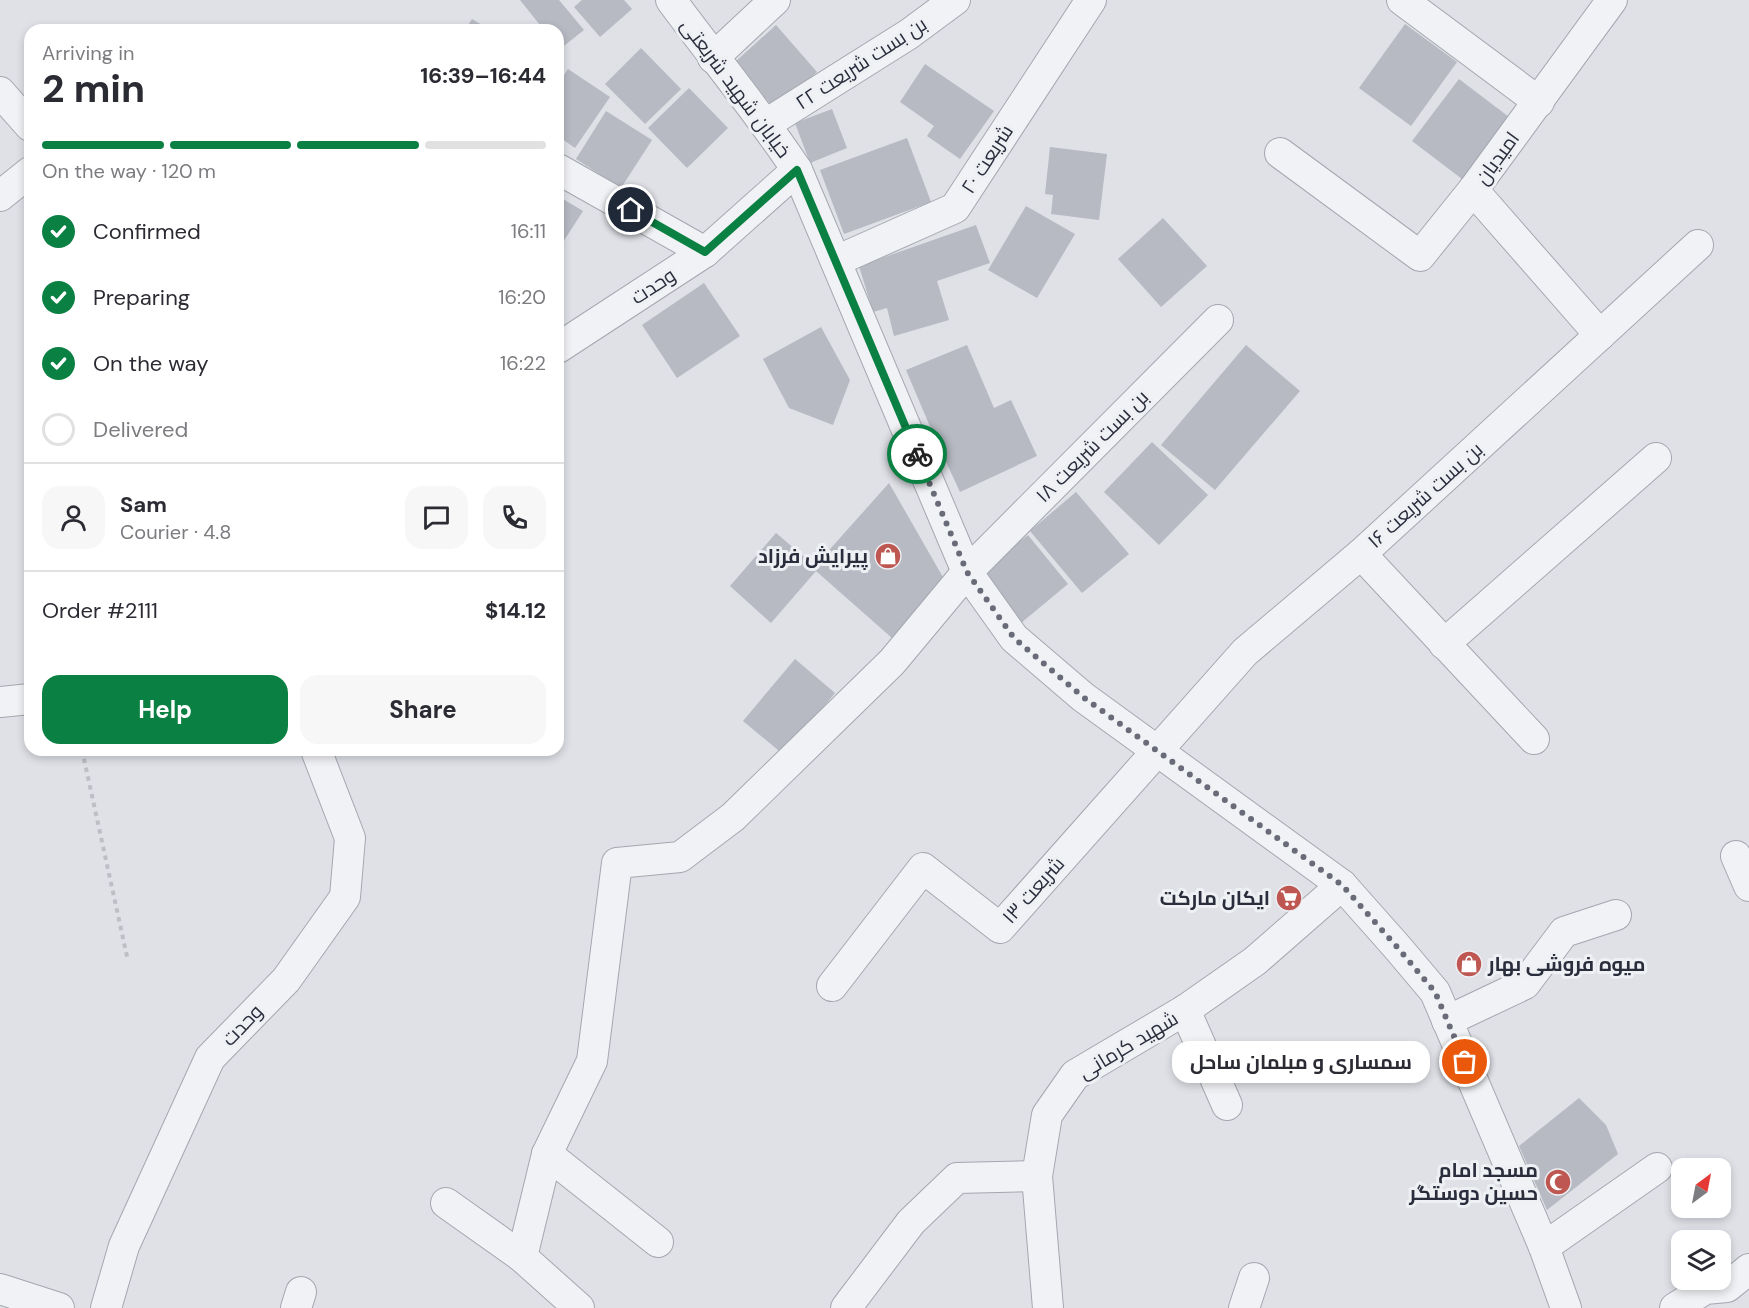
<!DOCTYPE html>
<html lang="en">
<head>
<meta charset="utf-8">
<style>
	body { margin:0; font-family:"DM Sans",Cairo,sans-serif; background:#f7f7f7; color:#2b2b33; height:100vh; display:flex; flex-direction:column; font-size:22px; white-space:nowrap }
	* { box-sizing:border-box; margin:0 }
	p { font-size:20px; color:#7c7c81 }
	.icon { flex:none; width:33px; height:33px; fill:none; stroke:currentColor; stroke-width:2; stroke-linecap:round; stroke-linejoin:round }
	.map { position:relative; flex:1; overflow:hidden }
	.details { position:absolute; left:24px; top:24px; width:540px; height:732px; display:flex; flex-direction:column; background:#fff; border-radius:18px; box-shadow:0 3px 9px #0003 }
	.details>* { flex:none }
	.needle { width:39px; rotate:32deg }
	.controls { position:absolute; left:1671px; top:1158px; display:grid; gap:12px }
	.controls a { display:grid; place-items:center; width:60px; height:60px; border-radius:12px; background:#fff; box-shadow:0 3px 9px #0003; font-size:30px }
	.pin { position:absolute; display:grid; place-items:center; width:51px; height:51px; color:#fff; margin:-26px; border:3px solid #fff; border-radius:50%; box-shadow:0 2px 6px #0007 }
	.courier { position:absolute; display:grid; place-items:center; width:60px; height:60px; margin:-30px; border:4px solid #0b8043; border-radius:50%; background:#fff; color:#222; box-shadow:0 2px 8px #0007 }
	.bubble { position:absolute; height:42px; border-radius:18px; background:#fff; box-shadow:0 3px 9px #0003; font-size:20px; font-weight:700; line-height:42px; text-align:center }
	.overview em { font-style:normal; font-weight:700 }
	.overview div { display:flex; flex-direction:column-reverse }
	.overview { display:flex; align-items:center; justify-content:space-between; height:102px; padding:0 18px }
	h1 { font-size:39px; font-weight:700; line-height:45px }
	.bar { display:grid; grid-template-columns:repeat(4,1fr); gap:9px 6px; align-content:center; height:72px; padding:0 18px }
	.bar i { height:8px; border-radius:4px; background:#e1e1e2 }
	.bar .selected { background:#0b8043 }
	.bar p { grid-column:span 4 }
	.line { display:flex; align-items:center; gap:15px; padding:0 18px; border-top:2px solid #e1e1e2 }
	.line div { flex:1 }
	.round { display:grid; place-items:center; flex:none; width:63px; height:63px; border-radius:18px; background:#f7f7f7 }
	ol { padding:0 18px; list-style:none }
	li { display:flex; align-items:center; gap:18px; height:66px }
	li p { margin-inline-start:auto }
	li .icon { padding:6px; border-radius:50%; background:#0b8043; color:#fff; stroke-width:4 }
	li:last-child { color:#7c7c81 }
	li i { width:33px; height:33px; border:3px solid #e1e1e2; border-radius:50% }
	.action { display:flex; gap:12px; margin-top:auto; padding:12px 18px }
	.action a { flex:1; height:69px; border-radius:18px; background:#0b8043; color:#fff; font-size:24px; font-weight:700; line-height:69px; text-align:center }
	.action a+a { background:#f7f7f7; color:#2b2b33 }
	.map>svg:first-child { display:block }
	.building { fill:#b7b9c3 }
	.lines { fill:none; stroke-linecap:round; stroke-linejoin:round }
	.minor-casing { stroke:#a5a7b0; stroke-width:32 }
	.path { stroke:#bdbfc5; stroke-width:4; stroke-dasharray:4.5 4.5; stroke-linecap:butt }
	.minor { stroke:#f1f2f5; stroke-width:30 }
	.done { stroke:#696c78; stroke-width:6; stroke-dasharray:0 10.8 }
	.route { stroke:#0b8043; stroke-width:8 }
	.labels { text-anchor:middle; stroke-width:6; stroke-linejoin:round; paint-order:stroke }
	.street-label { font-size:20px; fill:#2a2d3c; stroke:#eef0f4 }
	.poi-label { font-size:20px; font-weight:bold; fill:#2a2d3c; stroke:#eef0f4; text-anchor:end }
</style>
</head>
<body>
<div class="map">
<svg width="1749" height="1308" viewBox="0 0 1749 1308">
	<rect width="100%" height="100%" fill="#dfe1e7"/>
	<!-- building -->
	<g class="building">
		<path d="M 520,0 L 559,0 L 584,30 L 560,49 L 558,47 L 558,30 L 544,30 Z"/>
		<path d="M 582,0 L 624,0 L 632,9 L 600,37 L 574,7 Z"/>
		<path d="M 472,19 L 490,30 L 465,30 Z"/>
		<path d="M 1405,24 L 1457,62 L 1411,126 L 1359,88 Z"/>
		<path d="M 776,25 L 817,72 L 775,109 L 734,63 Z"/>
		<path d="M 641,48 L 681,89 L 645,124 L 605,84 Z"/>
		<path d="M 925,64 L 994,111 L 960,159 L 927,136 L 934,126 L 900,102 Z"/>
		<path d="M 568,69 L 610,97 L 575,148 L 558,136 L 558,84 Z"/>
		<path d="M 1459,79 L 1509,117 L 1462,179 L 1412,141 Z"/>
		<path d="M 689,88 L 728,128 L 687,168 L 648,128 Z"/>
		<path d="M 832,109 L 847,148 L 810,163 L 795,123 Z"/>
		<path d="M 606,111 L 652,140 L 621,188 L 576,159 Z"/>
		<path d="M 907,138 L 931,202 L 844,234 L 820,170 Z"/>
		<path d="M 1050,147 L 1107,154 L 1099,220 L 1051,214 L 1053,195 L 1045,194 Z"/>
		<path d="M 558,196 L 583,211 L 558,250 Z"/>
		<path d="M 1026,206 L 1075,234 L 1037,298 L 988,270 Z"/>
		<path d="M 1163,218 L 1207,266 L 1161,307 L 1118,259 Z"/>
		<path d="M 976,225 L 990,263 L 937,281 L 949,320 L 894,336 L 887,308 L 873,312 L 859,266 Z"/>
		<path d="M 704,283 L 740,336 L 677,378 L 642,325 Z"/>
		<path d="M 821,327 L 850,380 L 833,425 L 789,408 L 763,359 Z"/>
		<path d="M 967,345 L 994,408 L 1011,400 L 1037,456 L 960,492 L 934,436 L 906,370 Z"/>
		<path d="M 1246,345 L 1300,391 L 1215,490 L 1161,445 Z"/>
		<path d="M 1152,442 L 1208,495 L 1159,545 L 1104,492 Z"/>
		<path d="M 889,483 L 944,579 L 892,638 L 816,571 L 771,623 L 730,586 L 776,533 L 815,566 Z"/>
		<path d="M 1076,492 L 1129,554 L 1082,593 L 1030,531 Z"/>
		<path d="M 1028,535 L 1068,584 L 1021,623 L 980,572 Z"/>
		<path d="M 795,659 L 835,693 L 784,755 L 743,721 Z"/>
		<path d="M 1579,1098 L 1606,1125 L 1618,1154 L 1547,1210 L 1519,1146 Z"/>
	</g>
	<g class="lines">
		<defs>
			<g id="minor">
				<path d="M 671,0 C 713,57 758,111 797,170 L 967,572 L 1014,638 L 1083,697 L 1342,885 L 1397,947 L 1435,992 L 1544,1247 L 1566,1308"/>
				<path d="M 1402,0 L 1539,102"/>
				<path d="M 713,58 L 775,0"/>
				<path d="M 0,92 L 30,126"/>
				<path d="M 766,124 L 909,34 L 955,0"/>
				<path d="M 1280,153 L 1420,256 L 1473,190"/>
				<path d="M 558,169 L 705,252"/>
				<path d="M 0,196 L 30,172"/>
				<path d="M 836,261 L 955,208 L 1091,0"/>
				<path d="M 1600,335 L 1473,190 L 1612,0"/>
				<path d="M 558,348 L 705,252 L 797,170"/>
				<path d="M 1361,554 L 1534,739"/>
				<path d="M 1444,644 L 1656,458"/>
				<path d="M 0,702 L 30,699"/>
				<path d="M 1736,856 L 1749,886"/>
				<path d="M 832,986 L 923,868 L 1000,928 L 1245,652 L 1361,554 L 1698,245"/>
				<path d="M 1185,1010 L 1227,1105"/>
				<path d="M 1447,1021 L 1525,984 L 1564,932 L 1616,915"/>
				<path d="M 547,1154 L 658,1242"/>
				<path d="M 446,1203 L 522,1257 L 579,1308"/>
				<path d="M 1544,1247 L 1657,1168"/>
				<path d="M 522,1257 L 547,1154 L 592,1061 L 617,863 L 680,857 L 733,817 L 892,662 L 967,572 L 1218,320"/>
				<path d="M 0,1289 L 59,1308"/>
				<path d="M 106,1308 L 124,1246 L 210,1058 L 286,980 L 345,897 L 350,838 L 316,750"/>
				<path d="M 296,1308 L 301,1292"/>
				<path d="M 846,1308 L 911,1222 L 957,1178 L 1037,1176"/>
				<path d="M 1048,1308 L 1037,1176 L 1047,1115 L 1075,1075 L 1185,1010 L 1255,961 L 1342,885"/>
				<path d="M 1244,1308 L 1254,1278"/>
				<path d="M 1675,1308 L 1705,1289 L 1727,1287 L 1749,1269"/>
			</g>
		</defs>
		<!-- minor casing -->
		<use href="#minor" class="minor-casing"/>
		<!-- path -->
		<path class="path" d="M 82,750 L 128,961"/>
		<!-- minor -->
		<use href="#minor" class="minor"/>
	</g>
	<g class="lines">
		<!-- done -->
		<path class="done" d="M 917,454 L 967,572 L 1014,638 L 1083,697 L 1342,885 L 1397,947 L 1435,992 L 1465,1062"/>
		<!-- route -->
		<path class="route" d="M 631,210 L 705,252 L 797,170 L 917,454"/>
	</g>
	<!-- icons -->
	<defs>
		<symbol id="shop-disc" viewBox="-11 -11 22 22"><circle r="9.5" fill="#be5752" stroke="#eef0f4"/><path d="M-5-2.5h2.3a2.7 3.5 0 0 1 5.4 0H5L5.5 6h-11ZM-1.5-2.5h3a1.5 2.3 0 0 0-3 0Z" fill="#fff"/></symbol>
		<symbol id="supermarket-disc" viewBox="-11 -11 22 22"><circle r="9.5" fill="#be5752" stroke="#eef0f4"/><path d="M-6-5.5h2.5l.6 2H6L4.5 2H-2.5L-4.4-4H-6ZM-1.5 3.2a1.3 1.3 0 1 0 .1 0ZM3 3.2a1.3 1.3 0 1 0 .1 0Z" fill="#fff"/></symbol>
		<symbol id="mosque-disc" viewBox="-11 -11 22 22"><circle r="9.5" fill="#be5752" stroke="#eef0f4"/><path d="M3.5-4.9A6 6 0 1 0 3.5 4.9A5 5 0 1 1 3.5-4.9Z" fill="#fff"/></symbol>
	</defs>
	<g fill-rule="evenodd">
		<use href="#shop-disc" x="873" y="541" width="30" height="30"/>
		<use href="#supermarket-disc" x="1274" y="883" width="30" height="30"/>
		<use href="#shop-disc" x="1454" y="949" width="30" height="30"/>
		<use href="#mosque-disc" x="1543" y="1167" width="30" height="30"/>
	</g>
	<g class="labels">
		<!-- street labels -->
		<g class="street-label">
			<text transform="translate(861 63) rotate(-33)" y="7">بن بست شریعت ۲۲</text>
			<text transform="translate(736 88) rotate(53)" y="7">خیابان شهید شریعتی</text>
			<text transform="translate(1497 158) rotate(-54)" y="7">امیدیان</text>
			<text transform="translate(987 159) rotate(-57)" y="7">شریعت ۲۰</text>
			<text transform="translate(653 286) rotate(-33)" y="7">وحدت</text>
			<text transform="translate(1092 446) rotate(-45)" y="7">بن بست شریعت ۱۸</text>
			<text transform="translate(1425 495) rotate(-42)" y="7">بن بست شریعت ۱۶</text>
			<text transform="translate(1033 890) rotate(-48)" y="7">شریعت ۱۳</text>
			<text transform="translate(242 1025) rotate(-46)" y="7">وحدت</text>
			<text transform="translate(1128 1045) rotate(-31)" y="7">شهید کرمانی</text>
		</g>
		<!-- poi labels -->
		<g class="poi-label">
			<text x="868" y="563">پیرایش فرزاد</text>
			<text x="1270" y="905">ایکان مارکت</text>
			<text x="1488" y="971" text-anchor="start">میوه فروشی بهار</text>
			<text x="1538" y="1177">مسجد امام<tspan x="1538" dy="23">حسین دوستگر</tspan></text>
		</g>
	</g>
</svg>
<div class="controls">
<a><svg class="needle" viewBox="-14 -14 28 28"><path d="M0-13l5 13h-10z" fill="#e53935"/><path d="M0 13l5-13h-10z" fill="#7c7c81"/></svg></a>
<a><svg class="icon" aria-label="layers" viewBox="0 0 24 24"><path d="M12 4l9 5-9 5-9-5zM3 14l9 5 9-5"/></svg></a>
</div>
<div class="pin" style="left:1465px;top:1062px;background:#ea580c"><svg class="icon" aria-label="bag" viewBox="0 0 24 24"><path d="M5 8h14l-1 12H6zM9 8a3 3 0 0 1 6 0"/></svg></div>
<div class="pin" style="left:631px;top:210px;background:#1f2937"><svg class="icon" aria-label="home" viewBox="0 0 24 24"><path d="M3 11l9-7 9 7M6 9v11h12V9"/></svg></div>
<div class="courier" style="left:917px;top:454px"><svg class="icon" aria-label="bike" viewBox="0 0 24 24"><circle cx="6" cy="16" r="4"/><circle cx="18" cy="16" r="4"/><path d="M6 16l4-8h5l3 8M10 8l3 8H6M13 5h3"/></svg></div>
<div class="bubble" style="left:1172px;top:1041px;width:258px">سمساری و مبلمان ساحل</div>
<section class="details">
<div class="overview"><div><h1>2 min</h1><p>Arriving in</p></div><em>16:39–16:44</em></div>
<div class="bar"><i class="selected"></i><i class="selected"></i><i class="selected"></i><i></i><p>On the way · 120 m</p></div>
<ol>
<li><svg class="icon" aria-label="check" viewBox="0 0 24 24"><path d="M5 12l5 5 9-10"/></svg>Confirmed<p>16:11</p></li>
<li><svg class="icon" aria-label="check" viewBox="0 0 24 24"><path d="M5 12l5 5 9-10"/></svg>Preparing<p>16:20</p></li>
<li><svg class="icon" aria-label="check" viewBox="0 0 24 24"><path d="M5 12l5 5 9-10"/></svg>On the way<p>16:22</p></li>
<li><i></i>Delivered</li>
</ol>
<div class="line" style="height:108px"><a class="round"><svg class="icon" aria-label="person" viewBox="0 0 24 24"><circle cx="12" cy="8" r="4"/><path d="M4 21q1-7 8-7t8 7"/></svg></a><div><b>Sam</b><p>Courier · 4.8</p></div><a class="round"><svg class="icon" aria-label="chat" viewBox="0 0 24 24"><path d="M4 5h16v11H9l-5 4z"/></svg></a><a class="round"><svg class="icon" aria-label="phone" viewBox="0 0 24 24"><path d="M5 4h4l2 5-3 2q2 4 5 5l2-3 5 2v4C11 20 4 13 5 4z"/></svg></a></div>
<div class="line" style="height:78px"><div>Order #2111</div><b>$14.12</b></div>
<div class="action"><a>Help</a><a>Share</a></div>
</section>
</div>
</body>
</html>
